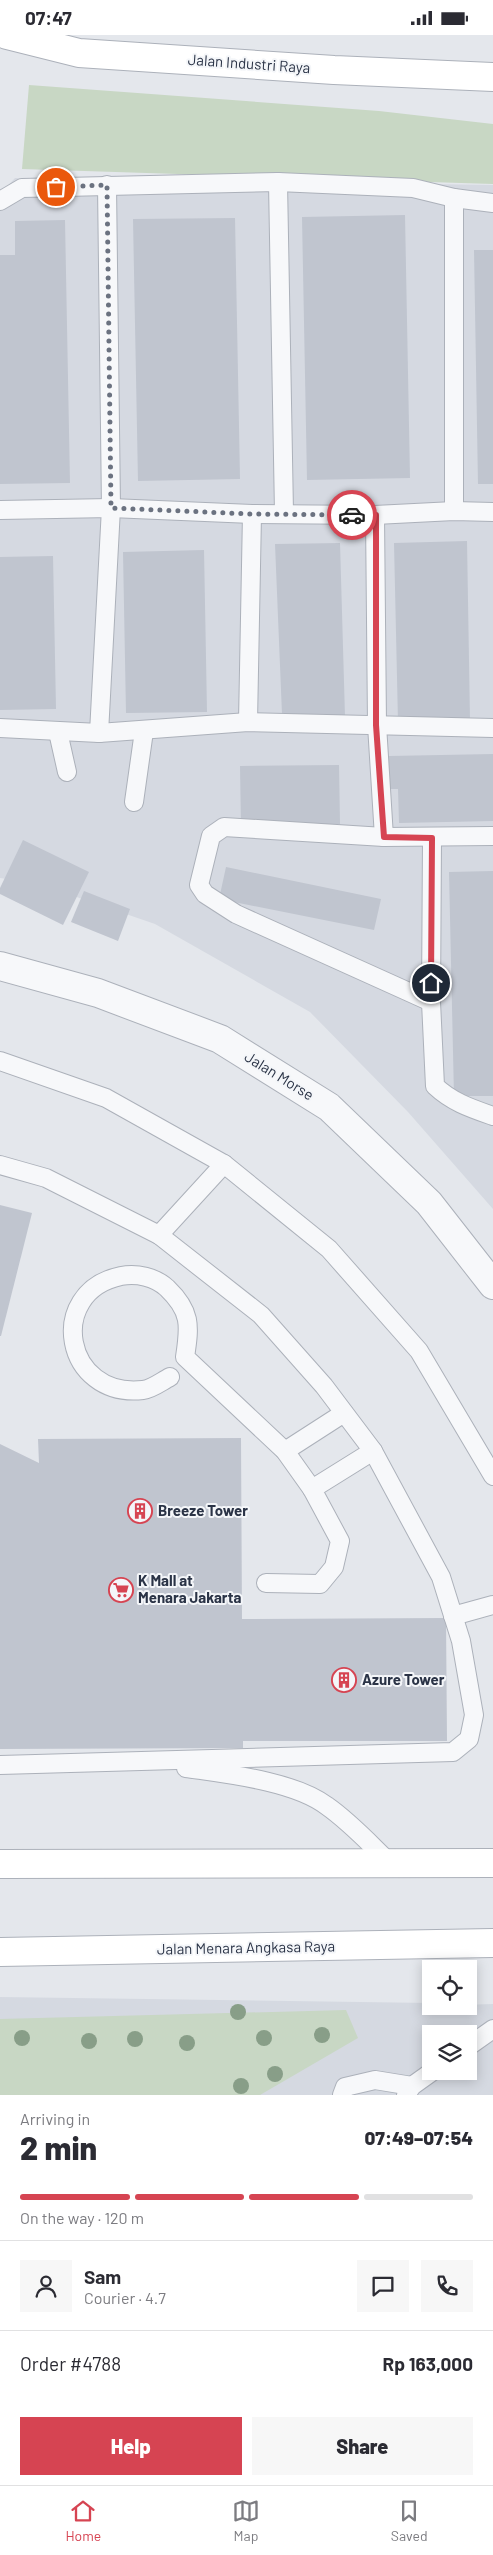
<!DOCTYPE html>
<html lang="en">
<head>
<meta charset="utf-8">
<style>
	body { margin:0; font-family:Barlow,sans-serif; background:#f7f7f7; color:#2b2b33; height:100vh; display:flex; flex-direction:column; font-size:19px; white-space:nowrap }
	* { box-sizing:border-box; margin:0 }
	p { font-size:16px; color:#7c7c81 }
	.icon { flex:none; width:28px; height:28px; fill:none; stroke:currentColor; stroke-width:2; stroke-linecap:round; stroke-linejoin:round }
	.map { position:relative; height:2060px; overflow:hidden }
	.sheet { display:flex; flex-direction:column; background:#fff; flex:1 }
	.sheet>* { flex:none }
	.tools { position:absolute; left:422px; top:1925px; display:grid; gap:10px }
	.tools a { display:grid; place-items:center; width:55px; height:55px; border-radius:0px; background:#fff; box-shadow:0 2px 12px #0003; font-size:25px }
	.pin { position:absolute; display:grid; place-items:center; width:42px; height:42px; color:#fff; margin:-21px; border:2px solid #fff; border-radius:50%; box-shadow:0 1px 5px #0007 }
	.courier { position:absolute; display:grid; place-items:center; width:50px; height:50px; margin:-25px; border:4px solid #d64452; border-radius:50%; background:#fff; color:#222; box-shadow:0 1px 6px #0007 }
	.head em { font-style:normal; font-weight:800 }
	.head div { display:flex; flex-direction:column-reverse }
	.head { display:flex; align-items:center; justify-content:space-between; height:85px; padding:0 20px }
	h1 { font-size:32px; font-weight:800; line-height:38px }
	.bar { display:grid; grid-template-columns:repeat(4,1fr); gap:8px 5px; align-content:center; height:60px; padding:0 20px }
	.bar i { height:6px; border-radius:4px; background:#e1e1e2 }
	.bar .active { background:#d64452 }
	.bar p { grid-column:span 4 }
	.line { display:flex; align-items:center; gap:12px; padding:0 20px; border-top:1px solid #e1e1e2 }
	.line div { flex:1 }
	.round { display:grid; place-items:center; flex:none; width:52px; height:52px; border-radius:0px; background:#f7f7f7 }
	.action { display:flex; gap:10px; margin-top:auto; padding:10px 20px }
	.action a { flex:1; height:58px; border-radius:0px; background:#d64452; color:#fff; font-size:20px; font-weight:800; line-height:58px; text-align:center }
	.action a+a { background:#f7f7f7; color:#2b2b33 }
	.status { display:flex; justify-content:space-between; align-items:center; height:35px; padding:0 25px; background:#fff; direction:ltr }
	.status svg { height:14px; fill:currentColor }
	.tabs { display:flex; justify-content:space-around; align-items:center; height:70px; border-top:1px solid #e1e1e2; background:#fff; font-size:14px; color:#7c7c81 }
	.tabs a { display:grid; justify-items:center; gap:2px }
	.tabs .active { color:#d64452 }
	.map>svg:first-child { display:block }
	.built { fill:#d5d9e1; fill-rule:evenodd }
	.green { fill:#c8d7c4 }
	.building { fill:#c0c5cf }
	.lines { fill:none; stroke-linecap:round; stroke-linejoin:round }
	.lane-casing { stroke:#acb1ba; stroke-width:20 }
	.street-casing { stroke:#acb1ba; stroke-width:30 }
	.secondary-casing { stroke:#acb1ba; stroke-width:30 }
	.lane { stroke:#f7f8fa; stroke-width:18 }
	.street { stroke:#f7f8fa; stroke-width:28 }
	.secondary { stroke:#fff; stroke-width:28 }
	.tree { fill:#889e88 }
	.done { stroke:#6b7280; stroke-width:5; stroke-dasharray:0 9 }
	.route { stroke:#d64452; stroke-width:6 }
	.labels { text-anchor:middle; stroke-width:4; stroke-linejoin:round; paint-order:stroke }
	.street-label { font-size:15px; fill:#2a3346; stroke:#f4f6f9 }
	.poi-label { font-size:15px; font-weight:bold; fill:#2a3346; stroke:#f4f6f9; text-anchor:start }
</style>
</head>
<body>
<div class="status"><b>07:47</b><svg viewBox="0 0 49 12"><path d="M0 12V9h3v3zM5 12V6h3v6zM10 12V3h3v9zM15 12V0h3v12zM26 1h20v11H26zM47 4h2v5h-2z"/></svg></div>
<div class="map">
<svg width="493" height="2060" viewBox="0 0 493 2060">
	<rect width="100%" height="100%" fill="#e4e7ec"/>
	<!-- built -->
	<g class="built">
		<path d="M 15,143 L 493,150 L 493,1174 L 408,1077 L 310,977 L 155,889 L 36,848 L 0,843 L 0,159 Z"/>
		<path d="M 0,1962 L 431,1968 L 431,1971 L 493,1969 L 493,2060 L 0,2060 ZM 431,1999 L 469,1999 L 469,2036 L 431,2036 Z"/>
	</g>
	<!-- green -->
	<g class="green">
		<path d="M 29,50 L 379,76 L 493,89 L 493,149 L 22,134 Z"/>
		<path d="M 346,1975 L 358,2003 L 260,2060 L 0,2060 L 0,1984 Z"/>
	</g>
	<!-- building -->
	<g class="building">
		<path d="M 405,180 L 410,443 L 307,445 L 302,182 Z"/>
		<path d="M 235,183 L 240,444 L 138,446 L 133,184 Z"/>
		<path d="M 65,185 L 70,448 L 0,449 L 0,220 L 15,220 L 15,186 Z"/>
		<path d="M 474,215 L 493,215 L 493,449 L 478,449 Z"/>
		<path d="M 467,506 L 470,686 L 398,687 L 394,508 Z"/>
		<path d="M 340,508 L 345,682 L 282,679 L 275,509 Z"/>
		<path d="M 204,515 L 207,677 L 126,678 L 123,517 Z"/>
		<path d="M 53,521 L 56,674 L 0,675 L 0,522 Z"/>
		<path d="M 493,719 L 493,786 L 399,788 L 398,754 L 389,754 L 389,721 Z"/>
		<path d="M 339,730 L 340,789 L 241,791 L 240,731 Z"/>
		<path d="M 23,805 L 89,837 L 63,890 L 0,859 L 0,853 Z"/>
		<path d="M 226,832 L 381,864 L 374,895 L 219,864 Z"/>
		<path d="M 493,836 L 493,1061 L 454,1061 L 449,837 Z"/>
		<path d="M 84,856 L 130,874 L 118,906 L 71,887 Z"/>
		<path d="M 0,1170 L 32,1178 L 1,1301 L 0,1301 Z"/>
		<path d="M 241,1403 L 242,1584 L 446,1583 L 447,1706 L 243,1706 L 243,1713 L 0,1714 L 0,1409 L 39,1428 L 38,1404 Z"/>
	</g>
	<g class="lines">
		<defs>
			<g id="lane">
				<path d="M 278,147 L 284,478"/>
				<path d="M 0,166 L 22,153 L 278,147 L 413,153 L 454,163 L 493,168"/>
				<path d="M 0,475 L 111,473 L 252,479 L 375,480 L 454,476 L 493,477"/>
				<path d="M 454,476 L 454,163"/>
				<path d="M 375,480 L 377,690 L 384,802"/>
				<path d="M 248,687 L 252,479"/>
				<path d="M 0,693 L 99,698 L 248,687 L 493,693"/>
				<path d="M 58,697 L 67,737"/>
				<path d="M 99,698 L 111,473 L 107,150"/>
				<path d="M 134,767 L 144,696"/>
				<path d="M 432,803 L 431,967 L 435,1051 C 452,1067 470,1073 493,1081"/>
				<path d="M 431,967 L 236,879 L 205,859 L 199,850 L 211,801 L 224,792 L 384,802 L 493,801"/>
				<path d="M 0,1026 L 106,1063 L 224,1129 L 329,1214 L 419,1316 L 493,1441"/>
				<path d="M 0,1130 L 46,1143 L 159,1200 L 261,1280 L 324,1351 L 373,1416 L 441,1542 L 461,1606 L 474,1680 L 469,1704 L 453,1717 L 0,1730"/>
				<path d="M 159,1200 L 224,1129"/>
				<path d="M 170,1342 C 162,1346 152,1354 143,1355 C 64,1364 45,1257 121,1241 C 137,1238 155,1242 167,1253 C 191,1276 190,1290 185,1322 L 285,1416 L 312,1454"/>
				<path d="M 285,1416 L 344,1378"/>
				<path d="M 266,1548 L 320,1549 L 334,1532 L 340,1506 L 312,1454 L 373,1416"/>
				<path d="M 453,1581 L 493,1570"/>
				<path d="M 186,1733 C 227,1739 294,1746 327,1771 C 350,1787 370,1809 390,1828"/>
				<path d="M 469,2011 L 493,1994"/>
				<path d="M 342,2060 L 345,2052 L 375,2045 L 412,2051"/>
				<path d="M 406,2060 L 412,2051 L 433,2036"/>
			</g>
			<path id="street" d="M 0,931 L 98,958 L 220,1004 L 329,1072 L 429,1168 L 493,1250"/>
			<g id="secondary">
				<path d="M 7,0 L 79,18 L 334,35 L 493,42"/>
				<path d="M 0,1829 L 493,1828"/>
				<path d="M 0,1917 L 493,1908"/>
			</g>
		</defs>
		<!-- lane casing -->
		<use href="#lane" class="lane-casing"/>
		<!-- street casing -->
		<use href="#street" class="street-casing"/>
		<!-- secondary casing -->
		<use href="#secondary" class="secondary-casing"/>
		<!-- lane -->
		<use href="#lane" class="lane"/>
		<!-- street -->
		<use href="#street" class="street"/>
		<!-- secondary -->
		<use href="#secondary" class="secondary"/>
	</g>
	<!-- trees -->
	<g class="tree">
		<circle cx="238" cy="1977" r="8"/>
		<circle cx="322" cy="2000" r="8"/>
		<circle cx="22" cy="2003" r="8"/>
		<circle cx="264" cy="2003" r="8"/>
		<circle cx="135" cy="2004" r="8"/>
		<circle cx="89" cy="2006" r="8"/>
		<circle cx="187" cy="2008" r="8"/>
		<circle cx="275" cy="2039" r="8"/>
		<circle cx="241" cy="2051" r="8"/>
	</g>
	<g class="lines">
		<!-- done -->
		<path class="done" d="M 56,152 L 107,150 L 111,473 L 252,479 L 352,480"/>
		<!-- route -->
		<path class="route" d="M 352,480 L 376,480 L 376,690 L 384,802 L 432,803 L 431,948"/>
	</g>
	<!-- icons -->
	<defs>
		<symbol id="building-ring" viewBox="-11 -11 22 22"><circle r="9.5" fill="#f4f6f9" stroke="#d64452" stroke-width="1.5"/><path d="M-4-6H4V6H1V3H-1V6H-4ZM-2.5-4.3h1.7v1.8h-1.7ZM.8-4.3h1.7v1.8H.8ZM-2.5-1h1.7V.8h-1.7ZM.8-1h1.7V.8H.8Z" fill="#d64452"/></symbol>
		<symbol id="supermarket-ring" viewBox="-11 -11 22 22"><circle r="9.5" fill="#f4f6f9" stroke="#d64452" stroke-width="1.5"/><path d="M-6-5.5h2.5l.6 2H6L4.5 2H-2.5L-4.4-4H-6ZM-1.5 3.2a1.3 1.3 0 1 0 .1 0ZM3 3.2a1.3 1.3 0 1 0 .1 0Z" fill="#d64452"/></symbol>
	</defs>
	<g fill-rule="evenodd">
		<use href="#building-ring" x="126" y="1462" width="28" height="28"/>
		<use href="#supermarket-ring" x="107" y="1541" width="28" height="28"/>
		<use href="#building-ring" x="330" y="1631" width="28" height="28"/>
	</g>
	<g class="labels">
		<!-- street labels -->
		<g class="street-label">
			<text transform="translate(249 29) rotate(4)" y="5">Jalan Industri Raya</text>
			<text transform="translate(279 1041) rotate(32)" y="5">Jalan Morse</text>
			<text transform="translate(246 1913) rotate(-1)" y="5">Jalan Menara Angkasa Raya</text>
		</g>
		<!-- poi labels -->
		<g class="poi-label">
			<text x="158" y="1481">Breeze Tower</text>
			<text x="138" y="1551">K Mall at<tspan x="138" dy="17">Menara Jakarta</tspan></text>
			<text x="362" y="1650">Azure Tower</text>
		</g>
	</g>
</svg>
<div class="tools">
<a><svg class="icon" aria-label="locate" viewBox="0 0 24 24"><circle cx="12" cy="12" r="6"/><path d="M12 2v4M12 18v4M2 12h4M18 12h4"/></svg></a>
<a><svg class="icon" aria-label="layers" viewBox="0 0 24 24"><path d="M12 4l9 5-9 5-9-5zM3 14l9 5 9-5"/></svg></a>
</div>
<div class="pin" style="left:56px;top:152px;background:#ea580c"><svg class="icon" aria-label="bag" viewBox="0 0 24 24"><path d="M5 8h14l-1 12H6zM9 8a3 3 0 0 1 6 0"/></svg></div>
<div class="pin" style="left:431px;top:948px;background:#1f2937"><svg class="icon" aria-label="home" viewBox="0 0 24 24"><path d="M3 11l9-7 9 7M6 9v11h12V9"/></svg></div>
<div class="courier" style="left:352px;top:480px"><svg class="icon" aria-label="car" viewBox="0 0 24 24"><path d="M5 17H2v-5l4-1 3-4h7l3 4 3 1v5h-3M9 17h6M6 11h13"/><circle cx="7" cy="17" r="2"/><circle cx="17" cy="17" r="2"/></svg></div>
</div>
<section class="sheet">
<div class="head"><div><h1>2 min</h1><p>Arriving in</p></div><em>07:49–07:54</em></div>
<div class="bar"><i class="active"></i><i class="active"></i><i class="active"></i><i></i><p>On the way · 120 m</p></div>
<div class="line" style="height:90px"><a class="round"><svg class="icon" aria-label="person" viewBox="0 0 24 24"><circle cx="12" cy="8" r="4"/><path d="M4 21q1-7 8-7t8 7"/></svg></a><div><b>Sam</b><p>Courier · 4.7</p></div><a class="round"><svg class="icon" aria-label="chat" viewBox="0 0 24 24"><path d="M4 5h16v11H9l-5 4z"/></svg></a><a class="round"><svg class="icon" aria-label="phone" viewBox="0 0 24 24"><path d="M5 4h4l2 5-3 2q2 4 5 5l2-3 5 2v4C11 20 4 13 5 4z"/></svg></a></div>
<div class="line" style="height:65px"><div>Order #4788</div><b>Rp 163,000</b></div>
<div class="action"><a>Help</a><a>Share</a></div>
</section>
<nav class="tabs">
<a class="active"><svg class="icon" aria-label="home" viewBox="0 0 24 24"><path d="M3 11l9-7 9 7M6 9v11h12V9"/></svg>Home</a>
<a><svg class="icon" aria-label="map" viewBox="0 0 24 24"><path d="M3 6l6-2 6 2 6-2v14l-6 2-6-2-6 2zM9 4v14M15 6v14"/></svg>Map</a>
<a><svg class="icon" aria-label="saved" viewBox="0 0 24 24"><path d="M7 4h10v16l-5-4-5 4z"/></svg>Saved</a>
</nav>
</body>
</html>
